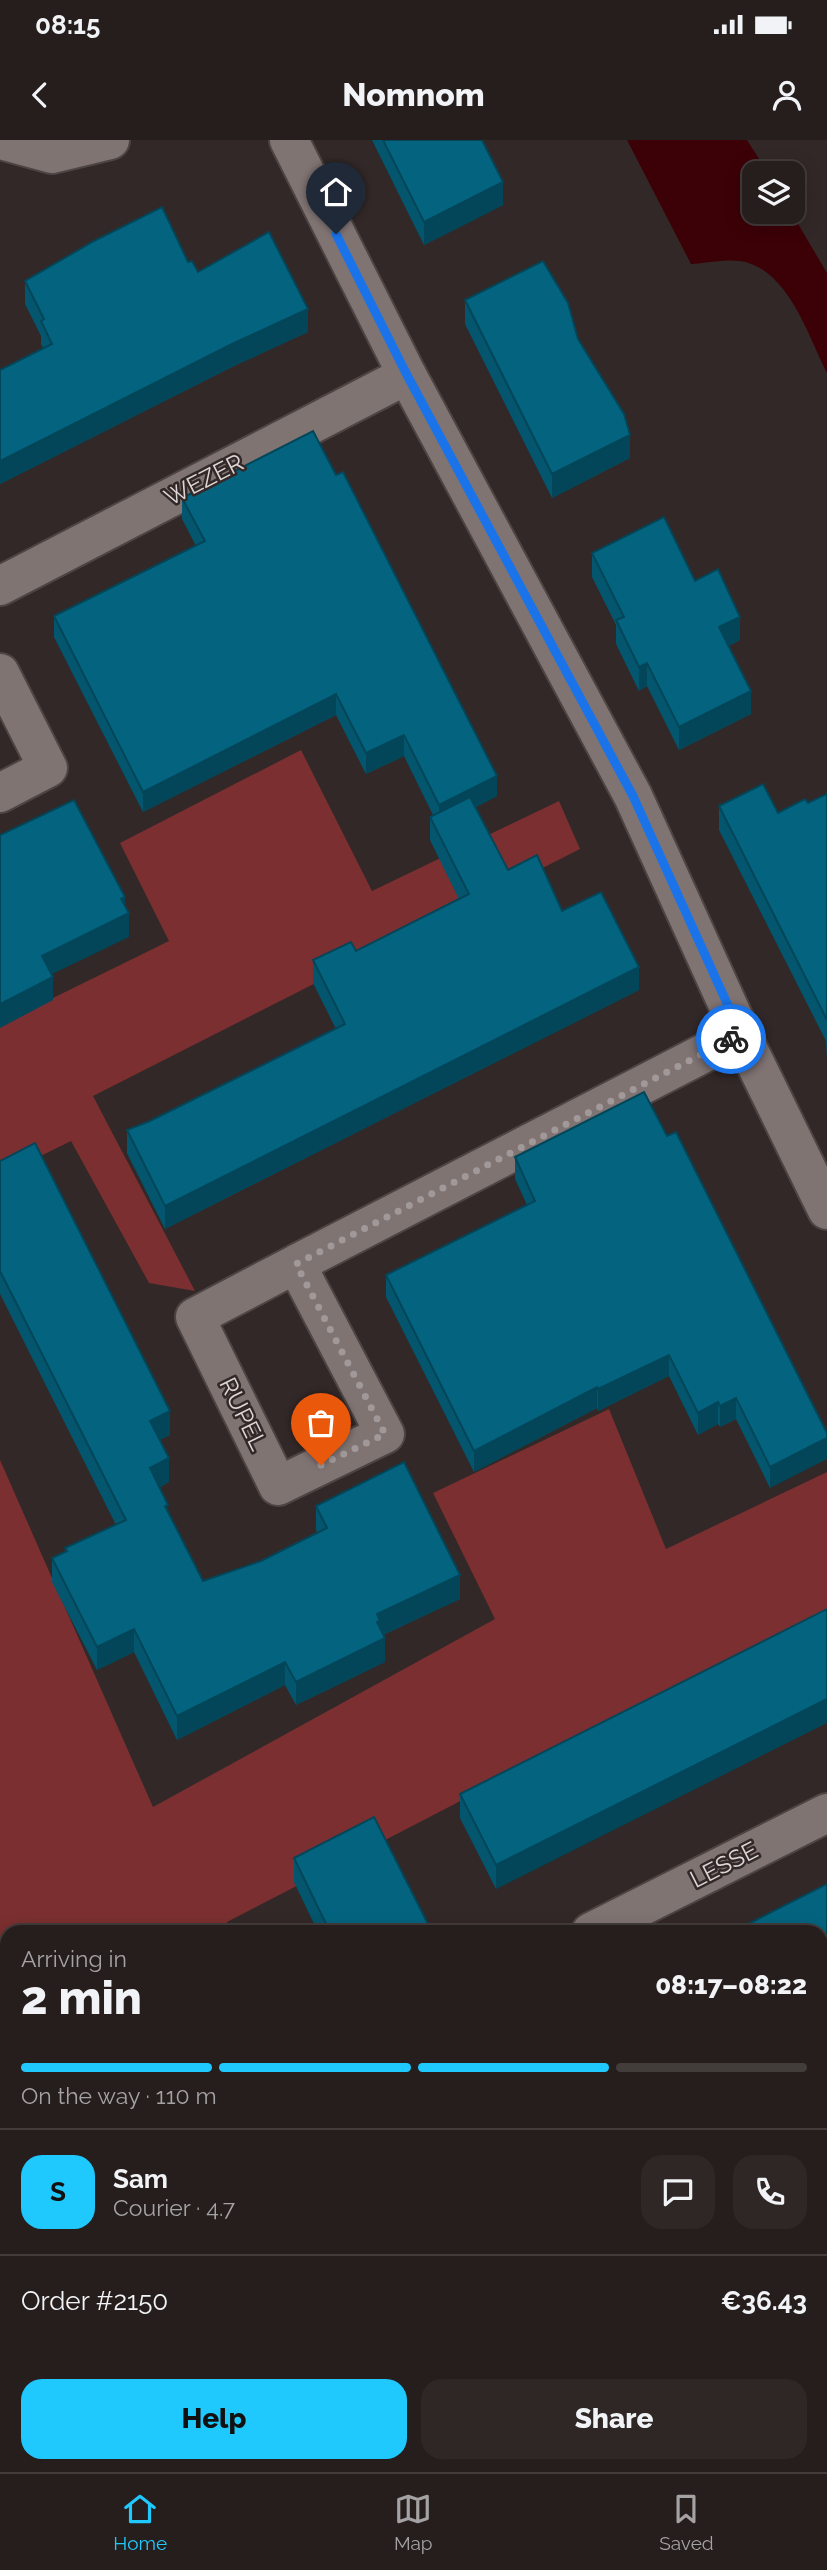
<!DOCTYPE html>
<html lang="en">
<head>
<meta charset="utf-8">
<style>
	body { margin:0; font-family:Raleway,sans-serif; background:#2e2726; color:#f1f3f6; height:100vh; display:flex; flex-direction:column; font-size:26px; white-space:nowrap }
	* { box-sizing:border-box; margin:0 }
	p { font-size:23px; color:#a4a2a4 }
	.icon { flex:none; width:38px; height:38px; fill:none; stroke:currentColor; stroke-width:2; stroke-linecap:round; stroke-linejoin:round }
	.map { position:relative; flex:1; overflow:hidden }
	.panel { position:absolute; left:0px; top:1785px; width:828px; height:548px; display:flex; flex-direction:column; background:#261e1d; border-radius:21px 21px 0 0; box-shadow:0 4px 18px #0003,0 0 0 2px #423c3b }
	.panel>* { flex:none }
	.fabs { position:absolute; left:742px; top:21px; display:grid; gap:14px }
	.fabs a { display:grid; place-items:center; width:63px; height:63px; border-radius:14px; background:#261e1d; box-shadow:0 4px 18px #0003,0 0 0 2px #423c3b; font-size:35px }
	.pin { position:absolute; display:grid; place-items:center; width:60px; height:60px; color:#fff; margin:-72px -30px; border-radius:50% 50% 50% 0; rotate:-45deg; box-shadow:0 0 7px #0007 }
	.pin .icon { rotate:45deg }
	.courier { position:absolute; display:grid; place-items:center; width:70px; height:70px; margin:-35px; border:5px solid #1a73e8; border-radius:50%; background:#fff; color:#222; box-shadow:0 2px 9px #0007 }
	.head em { font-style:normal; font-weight:800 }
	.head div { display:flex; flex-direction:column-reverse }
	.head { display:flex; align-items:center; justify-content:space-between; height:119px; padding:0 21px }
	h1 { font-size:46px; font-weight:800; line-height:52px }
	.bar { display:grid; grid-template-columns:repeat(4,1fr); gap:10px 7px; align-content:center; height:84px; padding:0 21px }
	.bar i { height:9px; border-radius:5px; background:#423c3b }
	.bar .active { background:#1fc9fd }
	.bar p { grid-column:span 4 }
	.line { display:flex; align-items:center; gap:18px; padding:0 21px; border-top:2px solid #423c3b }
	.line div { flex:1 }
	.round { display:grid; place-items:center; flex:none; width:74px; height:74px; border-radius:21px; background:#2e2726 }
	.primary-button { display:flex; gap:14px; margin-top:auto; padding:14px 21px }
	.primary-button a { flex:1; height:80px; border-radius:21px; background:#1fc9fd; color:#111; font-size:28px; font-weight:800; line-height:80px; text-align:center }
	.primary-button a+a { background:#2e2726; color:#f1f3f6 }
	.status { display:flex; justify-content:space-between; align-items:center; height:49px; padding:0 35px; background:#261e1d; direction:ltr }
	.status svg { height:19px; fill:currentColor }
	header { display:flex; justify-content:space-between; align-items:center; height:91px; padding:0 21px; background:#261e1d; font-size:32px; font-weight:800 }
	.tabs { display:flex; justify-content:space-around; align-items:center; height:98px; border-top:2px solid #423c3b; background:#261e1d; font-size:19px; color:#a4a2a4 }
	.tabs a { display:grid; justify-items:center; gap:4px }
	.tabs .active { color:#1fc9fd }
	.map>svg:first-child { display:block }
	.green { fill:#7b2f30 }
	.water { fill:#3c0107 }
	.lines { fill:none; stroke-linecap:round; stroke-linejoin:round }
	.minor-casing { stroke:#4d4443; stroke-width:42 }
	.minor { stroke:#807473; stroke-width:38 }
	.wall { fill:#03566d }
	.shaded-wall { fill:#034659 }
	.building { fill:#04647f; stroke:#034659; stroke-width:2 }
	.done { stroke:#a19999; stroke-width:7; stroke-dasharray:0 12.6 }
	.route { stroke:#1a73e8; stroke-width:9 }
	.labels { text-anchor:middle; stroke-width:5; stroke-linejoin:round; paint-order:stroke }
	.street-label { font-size:24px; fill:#ddd6d6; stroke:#322827 }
</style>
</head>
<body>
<div class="status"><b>08:15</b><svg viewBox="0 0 49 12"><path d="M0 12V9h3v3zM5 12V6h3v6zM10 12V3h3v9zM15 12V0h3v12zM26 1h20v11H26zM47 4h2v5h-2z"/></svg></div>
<header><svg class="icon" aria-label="back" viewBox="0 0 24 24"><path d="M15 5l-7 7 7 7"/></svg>Nomnom<svg class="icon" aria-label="person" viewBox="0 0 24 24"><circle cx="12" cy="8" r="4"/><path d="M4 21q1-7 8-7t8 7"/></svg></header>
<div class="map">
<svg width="827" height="2332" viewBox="0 0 827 2332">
	<rect width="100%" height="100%" fill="#322827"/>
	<!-- green -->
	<g class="green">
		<path d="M 301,610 L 372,751 L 559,661 L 580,709 L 93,956 L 195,1151 L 149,1143 L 71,1001 L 0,1036 L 0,884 L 169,801 L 120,703 Z"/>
		<path d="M 609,1269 L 666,1409 L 827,1332 L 827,1471 L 227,1782 L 232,1792 L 7,1792 L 7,1930 L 0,1917 L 0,1320 L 153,1667 L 495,1479 L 433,1353 Z"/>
		<path d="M 7,2053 L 7,2231 L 0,2234 L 0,2056 Z"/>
	</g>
	<!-- water -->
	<path class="water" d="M 627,0 L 747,0 L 768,33 L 754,33 L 754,72 L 791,72 L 827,133 L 827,233 C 808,196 788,128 740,121 C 725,119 706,123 691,124 Z"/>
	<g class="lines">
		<defs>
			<g id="minor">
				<path d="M 1,0 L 52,14 L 110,0"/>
				<path d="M 289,0 L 407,235 L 633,656 L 741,894 L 827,1070"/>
				<path d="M 0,446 L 407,235"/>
				<path d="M 0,533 L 48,628 L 0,653"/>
				<path d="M 296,1124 L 195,1177 L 278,1346 L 385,1294 L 296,1124 L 741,894"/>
				<path d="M 591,1792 L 827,1673"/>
				<path d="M 821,2217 L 827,2213"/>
				<path d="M 83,2332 L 90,2328 L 91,2332"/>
				<path d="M 593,2332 L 606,2326"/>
			</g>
		</defs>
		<!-- minor casing -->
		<use href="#minor" class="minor-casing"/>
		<!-- minor -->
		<use href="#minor" class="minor"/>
	</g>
	<!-- wall -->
	<g class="wall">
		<path d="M 372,0 L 482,0 L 503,65 L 424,105 Z"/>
		<path d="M 188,122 L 198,132 L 308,192 L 234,226 L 0,344 L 0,230 L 43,208 L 41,204 L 41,196 L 25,164 L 25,141 Z"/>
		<path d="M 465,160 L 578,199 L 630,318 L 552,358 L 465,184 Z"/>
		<path d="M 182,358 L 497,656 L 476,667 L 508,730 L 562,771 L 639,850 L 165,1089 L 127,1013 L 127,990 L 150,981 L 336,889 L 313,843 L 313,820 L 356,811 L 459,759 L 430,700 L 430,677 L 433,675 L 404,616 L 366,634 L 336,575 L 143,672 L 54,497 L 54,476 L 196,406 L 182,379 Z"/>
		<path d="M 592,413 L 695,441 L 740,500 L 729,506 L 751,574 L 679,610 L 647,546 L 639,551 L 616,504 L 616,485 L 592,437 Z"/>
		<path d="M 827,654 L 827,918 L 826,901 L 719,690 L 719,666 L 778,673 L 808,663 Z"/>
		<path d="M 667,996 L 827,1293 L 770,1348 L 736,1279 L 720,1287 L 718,1284 L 698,1295 L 669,1236 L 598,1271 L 597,1268 L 474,1332 L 386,1157 L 386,1135 L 527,1065 L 515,1039 L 515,1017 Z"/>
		<path d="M 0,1021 L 170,1295 L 159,1300 L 169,1342 L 160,1347 L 168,1371 L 203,1441 L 261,1421 L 317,1392 L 316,1390 L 316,1366 L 460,1459 L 383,1495 L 385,1522 L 296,1565 L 285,1545 L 177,1600 L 134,1512 L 97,1530 L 52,1442 L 52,1418 L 65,1412 L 65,1408 L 116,1385 L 0,1154 Z"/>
		<path d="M 827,1469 L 496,1749 L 460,1678 L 460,1654 Z"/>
		<path d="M 294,1718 L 432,1792 L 318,1792 L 294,1742 Z"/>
		<path d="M 827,1744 L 827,2033 L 821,2020 L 821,1792 Z"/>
		<path d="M 153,2326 L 359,2326 L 353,2329 L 354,2332 L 157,2332 Z"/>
	</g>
	<!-- shaded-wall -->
	<g class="shaded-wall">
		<path d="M 503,42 L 503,65 L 424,105 L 424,82 Z"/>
		<path d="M 308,169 L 308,192 L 234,226 L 0,344 L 0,321 L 234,203 Z"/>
		<path d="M 630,295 L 630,318 L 552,358 L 552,334 Z"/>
		<path d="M 740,477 L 740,500 L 719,511 L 719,487 Z"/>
		<path d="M 647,523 L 647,546 L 639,551 L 639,527 Z"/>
		<path d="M 751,551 L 751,574 L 679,610 L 679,587 Z"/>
		<path d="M 336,554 L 336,575 L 143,672 L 143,652 Z"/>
		<path d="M 404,595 L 404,616 L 366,634 L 366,613 Z"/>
		<path d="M 497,636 L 497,656 L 439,686 L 439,665 Z"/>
		<path d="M 125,757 L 125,775 L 129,773 L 129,797 L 42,839 L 42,816 L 121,759 Z"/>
		<path d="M 639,827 L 639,850 L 165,1089 L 165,1066 Z"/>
		<path d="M 53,837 L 53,860 L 0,888 L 0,864 Z"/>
		<path d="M 669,1215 L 669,1236 L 598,1271 L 598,1249 Z"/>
		<path d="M 597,1247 L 597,1268 L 474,1332 L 474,1311 Z"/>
		<path d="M 736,1258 L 736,1279 L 720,1287 L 720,1266 Z"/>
		<path d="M 718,1262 L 718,1284 L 698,1295 L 698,1273 Z"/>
		<path d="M 170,1271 L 170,1295 L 150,1305 L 150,1281 Z"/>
		<path d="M 827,1298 L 827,1319 L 770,1348 L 770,1327 Z"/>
		<path d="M 169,1318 L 169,1342 L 150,1351 L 150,1328 Z"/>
		<path d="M 460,1435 L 460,1459 L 380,1496 L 385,1498 L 385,1522 L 296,1565 L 296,1542 L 377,1474 Z"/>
		<path d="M 134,1489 L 134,1512 L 97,1530 L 97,1507 Z"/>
		<path d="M 285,1522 L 285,1545 L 177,1600 L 177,1576 Z"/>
		<path d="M 827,1559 L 827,1583 L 496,1749 L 496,1725 Z"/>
		<path d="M 7,1994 L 7,2017 L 0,2020 L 0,1998 Z"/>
		<path d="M 7,2296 L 7,2320 L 0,2323 L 0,2300 Z"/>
	</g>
	<!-- building -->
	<g class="building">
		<path d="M 383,0 L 482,0 L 503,42 L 424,82 Z"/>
		<path d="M 162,67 L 188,122 L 192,121 L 198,132 L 269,92 L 308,169 L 234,203 L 0,321 L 0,230 L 52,204 L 41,181 L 44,179 L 25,141 L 94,101 Z"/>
		<path d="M 543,121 L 568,163 L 578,199 L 624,274 L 630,295 L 552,334 L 465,160 Z"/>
		<path d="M 313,291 L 336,335 L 343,332 L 497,636 L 439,665 L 404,595 L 366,613 L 336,554 L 143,652 L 54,476 L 205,401 L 182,358 Z"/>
		<path d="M 664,377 L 695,441 L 718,429 L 740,477 L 719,487 L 751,551 L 679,587 L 647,523 L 639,527 L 616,480 L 624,477 L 592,413 Z"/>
		<path d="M 763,644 L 778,673 L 805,659 L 808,663 L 827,654 L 827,880 L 719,666 Z"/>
		<path d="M 470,657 L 508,730 L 537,715 L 562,771 L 601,752 L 639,827 L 165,1066 L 127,990 L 150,981 L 345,884 L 313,820 L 351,802 L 356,811 L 469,754 L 430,677 Z"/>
		<path d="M 74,660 L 125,757 L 121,759 L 129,773 L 42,816 L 53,837 L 0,864 L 0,695 Z"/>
		<path d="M 644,952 L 667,996 L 676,992 L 827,1293 L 827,1298 L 770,1327 L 736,1258 L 720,1266 L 718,1262 L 698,1273 L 669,1215 L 598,1249 L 597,1247 L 474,1311 L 386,1135 L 535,1061 L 515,1017 Z"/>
		<path d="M 35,1003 L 170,1271 L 150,1281 L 169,1318 L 150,1328 L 168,1365 L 165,1366 L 203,1441 L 261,1421 L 327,1388 L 316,1366 L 404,1322 L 460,1435 L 377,1474 L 380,1481 L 377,1482 L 385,1498 L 296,1542 L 285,1522 L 177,1576 L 134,1489 L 97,1507 L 52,1418 L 67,1411 L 65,1408 L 126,1380 L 0,1131 L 0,1021 Z"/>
		<path d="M 827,1469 L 827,1559 L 496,1725 L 460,1654 Z"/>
		<path d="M 374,1677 L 432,1792 L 330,1792 L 294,1718 Z"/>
		<path d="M 827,1744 L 827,2011 L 821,1999 L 821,1792 L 732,1792 Z"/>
		<path d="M 7,1876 L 7,1994 L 0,1998 L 0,1880 Z"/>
		<path d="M 7,2216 L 7,2296 L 0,2300 L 0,2220 Z"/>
		<path d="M 169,2326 L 351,2326 L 354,2332 L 172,2332 Z"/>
	</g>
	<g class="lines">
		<!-- done -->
		<path class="done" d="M 321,1325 L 385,1294 L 296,1124 L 731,899"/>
		<!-- route -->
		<path class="route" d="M 336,94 L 407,235 L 633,656 L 741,894 L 731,899"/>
	</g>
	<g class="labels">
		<!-- street labels -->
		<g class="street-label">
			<text transform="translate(204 340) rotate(-27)" y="8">WEZER</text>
			<text transform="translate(243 1274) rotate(64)" y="8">RUPEL</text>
			<text transform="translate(724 1725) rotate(-27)" y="8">LESSE</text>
		</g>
	</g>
</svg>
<div class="fabs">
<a><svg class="icon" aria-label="layers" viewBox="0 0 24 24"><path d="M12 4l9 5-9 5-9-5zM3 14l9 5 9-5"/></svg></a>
</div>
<div class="pin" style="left:321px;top:1325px;background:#ea580c"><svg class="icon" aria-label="bag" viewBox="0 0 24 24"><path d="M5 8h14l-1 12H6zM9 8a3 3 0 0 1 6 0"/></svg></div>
<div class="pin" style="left:336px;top:94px;background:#1f2937"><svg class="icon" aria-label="home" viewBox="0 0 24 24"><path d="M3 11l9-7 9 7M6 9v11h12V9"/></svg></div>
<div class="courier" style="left:731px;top:899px"><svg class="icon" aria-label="bike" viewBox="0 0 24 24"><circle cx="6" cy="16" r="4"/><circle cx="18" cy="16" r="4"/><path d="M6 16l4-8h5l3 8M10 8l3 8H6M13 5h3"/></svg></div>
<section class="panel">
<div class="head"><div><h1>2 min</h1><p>Arriving in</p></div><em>08:17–08:22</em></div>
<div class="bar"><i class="active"></i><i class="active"></i><i class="active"></i><i></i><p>On the way · 110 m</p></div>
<div class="line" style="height:126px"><b class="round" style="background:#1fc9fd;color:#111">S</b><div><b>Sam</b><p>Courier · 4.7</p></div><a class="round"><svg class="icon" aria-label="chat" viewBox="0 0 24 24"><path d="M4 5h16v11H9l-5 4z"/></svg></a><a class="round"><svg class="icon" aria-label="phone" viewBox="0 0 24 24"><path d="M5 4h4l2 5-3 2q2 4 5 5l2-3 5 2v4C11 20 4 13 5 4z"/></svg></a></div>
<div class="line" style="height:91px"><div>Order #2150</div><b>€36.43</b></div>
<div class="primary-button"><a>Help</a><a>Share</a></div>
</section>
</div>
<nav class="tabs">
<a class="active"><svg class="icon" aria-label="home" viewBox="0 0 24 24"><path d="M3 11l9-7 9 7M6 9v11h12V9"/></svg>Home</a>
<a><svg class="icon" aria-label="map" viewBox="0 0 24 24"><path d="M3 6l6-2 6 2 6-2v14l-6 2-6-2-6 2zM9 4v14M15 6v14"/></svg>Map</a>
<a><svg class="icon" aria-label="saved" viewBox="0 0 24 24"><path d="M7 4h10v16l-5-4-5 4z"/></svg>Saved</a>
</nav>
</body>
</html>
